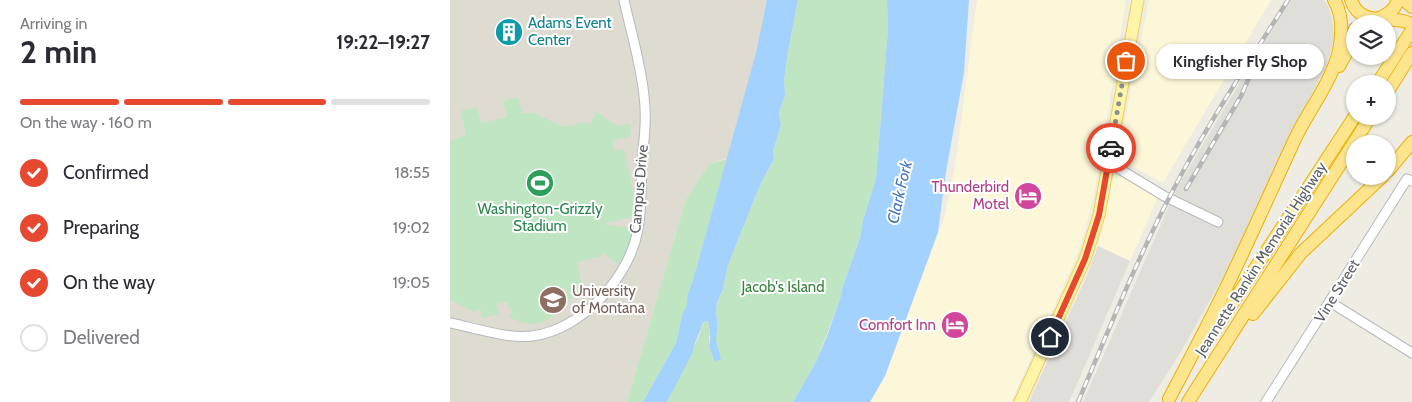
<!DOCTYPE html>
<html lang="en">
<head>
<meta charset="utf-8">
<style>
	body { margin:0; font-family:Cabin,sans-serif; background:#f7f7f7; color:#2b2b33; height:100vh; display:flex; flex-direction:column; font-size:19px; white-space:nowrap }
	* { box-sizing:border-box; margin:0 }
	p { font-size:16px; color:#7c7c81 }
	.icon { flex:none; width:28px; height:28px; fill:none; stroke:currentColor; stroke-width:2; stroke-linecap:round; stroke-linejoin:round }
	.map { position:relative; flex:1; overflow:hidden }
	.panel { display:flex; flex-direction:column; background:#fff; width:450px }
	.panel>* { flex:none }
	.controls { position:absolute; left:896px; top:15px; display:grid; gap:10px }
	.controls a { display:grid; place-items:center; width:50px; height:50px; border-radius:50%; background:#fff; box-shadow:0 1px 4px #0004; font-size:25px }
	.pin { position:absolute; display:grid; place-items:center; width:42px; height:42px; color:#fff; margin:-21px; border:2px solid #fff; border-radius:50%; box-shadow:0 1px 5px #0007 }
	.courier { position:absolute; display:grid; place-items:center; width:50px; height:50px; margin:-25px; border:4px solid #e74830; border-radius:50%; background:#fff; color:#222; box-shadow:0 1px 6px #0007 }
	.bubble { position:absolute; height:35px; border-radius:18px; background:#fff; box-shadow:0 1px 4px #0004; font-size:16px; font-weight:700; line-height:35px; text-align:center }
	.summary em { font-style:normal; font-weight:700 }
	.summary div { display:flex; flex-direction:column-reverse }
	.summary { display:flex; align-items:center; justify-content:space-between; height:85px; padding:0 20px }
	h1 { font-size:32px; font-weight:700; line-height:38px }
	.bar { display:grid; grid-template-columns:repeat(4,1fr); gap:8px 5px; align-content:center; height:60px; padding:0 20px }
	.bar i { height:6px; border-radius:4px; background:#e1e1e2 }
	.bar .selected { background:#e74830 }
	.bar p { grid-column:span 4 }
	ol { padding:0 20px; list-style:none }
	li { display:flex; align-items:center; gap:15px; height:55px }
	li p { margin-inline-start:auto }
	li .icon { padding:5px; border-radius:50%; background:#e74830; color:#fff; stroke-width:4 }
	li:last-child { color:#7c7c81 }
	li i { width:28px; height:28px; border:2px solid #e1e1e2; border-radius:50% }
	main { display:flex; flex:1; min-height:0 }
	.map>svg:first-child { display:block }
	.commercial { fill:#fdf7d9 }
	.industrial { fill:#dfded8 }
	.education { fill:#dedbd1 }
	.green { fill:#c0e5c2 }
	.water { fill:#a3d2fe }
	.lines { fill:none; stroke-linecap:round; stroke-linejoin:round }
	.minor-casing { stroke:#b6b9bd; stroke-width:11 }
	.major-casing { stroke:#f0ce5a; stroke-width:13 }
	.highway-casing { stroke:#eeb103; stroke-width:14 }
	.minor { stroke:#fff; stroke-width:9 }
	.major { stroke:#fef5a8; stroke-width:11 }
	.highway { stroke:#fce58c; stroke-width:12 }
	.rail-casing { stroke:#b4b5b5; stroke-width:4.5 }
	.rail { stroke:#fff; stroke-width:2.5; stroke-dasharray:8; stroke-linecap:butt }
	.done { stroke:#8e9090; stroke-width:5; stroke-dasharray:0 9 }
	.route { stroke:#e74830; stroke-width:6 }
	.labels { text-anchor:middle; stroke-width:4; stroke-linejoin:round; paint-order:stroke }
	.culture-label { font-size:15px; fill:#0d838f; stroke:#fff; text-anchor:start }
	.hotel-label { font-size:15px; fill:#b23c85; stroke:#fff; text-anchor:end }
	.street-label { font-size:15px; fill:#5b5f64; stroke:#fff }
	.leisure-label { font-size:15px; fill:#27864d; stroke:#fff }
	.park-label { font-size:15px; fill:#35813d; stroke:#fff }
	.education-label { font-size:15px; fill:#785e54; stroke:#fff; text-anchor:start }
	.water-label { font-size:16px; font-style:italic; fill:#4276b9; stroke:#fff }
</style>
</head>
<body>
<main>
<section class="panel">
<div class="summary"><div><h1>2 min</h1><p>Arriving in</p></div><em>19:22–19:27</em></div>
<div class="bar"><i class="selected"></i><i class="selected"></i><i class="selected"></i><i></i><p>On the way · 160 m</p></div>
<ol>
<li><svg class="icon" aria-label="check" viewBox="0 0 24 24"><path d="M5 12l5 5 9-10"/></svg>Confirmed<p>18:55</p></li>
<li><svg class="icon" aria-label="check" viewBox="0 0 24 24"><path d="M5 12l5 5 9-10"/></svg>Preparing<p>19:02</p></li>
<li><svg class="icon" aria-label="check" viewBox="0 0 24 24"><path d="M5 12l5 5 9-10"/></svg>On the way<p>19:05</p></li>
<li><i></i>Delivered</li>
</ol>
</section>
<div class="map">
<svg width="962" height="402" viewBox="0 0 962 402">
	<rect width="100%" height="100%" fill="#eeece3"/>
	<!-- commercial -->
	<g class="commercial">
		<path d="M 527,0 L 676,0 L 647,181 L 641,208 L 631,245 L 623,265 L 561,402 L 420,402 L 435,376 L 494,218 L 505,167 Z"/>
		<path d="M 699,0 L 821,0 L 713,183 L 667,158 Z"/>
		<path d="M 665,170 L 708,197 L 680,261 L 648,246 Z"/>
	</g>
	<!-- industrial -->
	<g class="industrial">
		<path d="M 839,0 L 873,0 L 877,4 L 882,19 L 884,36 L 878,63 L 845,126 L 788,251 L 730,353 L 699,402 L 633,402 L 726,190 Z"/>
		<path d="M 648,246 L 680,261 L 619,402 L 579,402 L 636,278 Z"/>
	</g>
	<!-- education -->
	<path class="education" d="M 0,0 L 317,0 L 307,53 L 277,158 L 259,164 L 236,199 L 177,402 L 0,402 Z"/>
	<!-- green -->
	<g class="green">
		<path d="M 348,0 L 437,0 L 438,29 L 426,179 L 413,220 L 410,238 L 392,289 L 390,299 L 367,360 L 343,402 L 217,402 L 249,336 L 253,322 L 258,321 L 260,331 L 259,340 L 269,354 L 266,340 L 268,323 L 266,313 L 267,303 L 273,289 L 278,265 L 310,185 L 324,159 L 323,152 L 331,124 L 329,113 L 335,95 L 334,80 L 338,51 Z"/>
		<path d="M 68,97 L 72,113 L 84,113 L 113,127 L 136,122 L 140,125 L 146,112 L 168,126 L 178,124 L 181,125 L 180,136 L 167,140 L 162,139 L 165,151 L 174,149 L 188,215 L 156,223 L 157,225 L 187,229 L 184,238 L 169,265 L 152,252 L 152,256 L 127,262 L 134,295 L 118,299 L 116,288 L 105,291 L 108,303 L 112,302 L 113,306 C 108,308 108,310 104,314 C 92,327 74,326 59,317 L 62,314 L 62,309 L 59,309 L 58,302 L 46,304 L 49,314 L 32,318 L 30,308 L 24,312 L 0,300 L 0,141 L 16,135 L 11,111 L 27,107 L 31,123 L 57,117 L 53,101 Z"/>
		<path d="M 277,159 L 243,280 L 238,293 L 238,305 L 232,315 L 226,343 L 193,402 L 177,402 L 236,199 L 259,164 Z"/>
	</g>
	<!-- water -->
	<g class="water">
		<path d="M 317,0 L 348,0 L 338,51 L 334,80 L 335,95 L 329,113 L 331,124 L 323,152 L 324,159 L 310,185 L 278,265 L 273,289 L 267,303 L 266,313 L 268,323 L 266,340 L 271,359 L 267,361 L 264,360 L 260,348 L 260,331 L 258,321 L 253,322 C 251,330 243,345 243,352 L 217,402 L 193,402 L 226,343 L 232,315 L 237,305 L 238,293 L 243,280 L 306,53 Z"/>
		<path d="M 437,0 L 519,0 L 514,72 L 496,172 L 488,232 L 435,376 L 420,402 L 343,402 L 367,360 L 377,336 L 390,299 L 392,289 L 410,238 L 413,220 L 426,179 L 438,29 Z"/>
	</g>
	<g class="lines">
		<defs>
			<g id="minor">
				<path d="M 658,162 L 714,196 L 768,222"/>
				<path d="M 880,302 L 962,353"/>
				<path d="M 0,323 C 25,328 57,339 82,336 C 132,330 180,277 188,229 C 192,207 191,183 192,161 C 194,140 197,118 194,96 C 191,64 181,32 174,0"/>
				<path d="M 816,402 L 957,179 L 962,181"/>
			</g>
			<path id="major" d="M 570,402 L 635,259 L 649,215 L 688,0"/>
			<g id="highway">
				<path d="M 901,0 C 911,29 940,13 962,24"/>
				<path d="M 954,0 L 962,7"/>
				<path d="M 929,18 C 938,14 945,10 948,0"/>
				<path d="M 889,66 L 903,41 L 905,29"/>
				<path d="M 927,84 L 962,30"/>
				<path d="M 938,91 L 962,53"/>
				<path d="M 938,171 L 962,142"/>
				<path d="M 803,314 L 851,253 L 933,176"/>
				<path d="M 753,348 L 905,116"/>
				<path d="M 719,399 C 742,355 765,312 786,267 C 806,225 825,182 845,139 C 858,111 879,86 888,55 C 892,37 894,16 884,0"/>
				<path d="M 738,402 L 921,116"/>
			</g>
		</defs>
		<!-- minor casing -->
		<use href="#minor" class="minor-casing"/>
		<!-- major casing -->
		<use href="#major" class="major-casing"/>
		<!-- highway casing -->
		<use href="#highway" class="highway-casing"/>
		<!-- minor -->
		<use href="#minor" class="minor"/>
		<!-- major -->
		<use href="#major" class="major"/>
		<!-- highway -->
		<use href="#highway" class="highway"/>
		<defs>
			<g id="rail">
				<path d="M 736,189 L 791,96 L 809,55"/>
				<path d="M 628,402 C 657,334 685,264 719,198 C 754,129 797,65 838,0"/>
			</g>
		</defs>
		<!-- rail casing -->
		<use href="#rail" class="rail-casing"/>
		<!-- rail -->
		<use href="#rail" class="rail"/>
	</g>
	<g class="lines">
		<!-- done -->
		<path class="done" d="M 661,148 L 676,61"/>
		<!-- route -->
		<path class="route" d="M 600,337 L 635,259 L 649,215 L 661,148"/>
	</g>
	<!-- icons -->
	<defs>
		<symbol id="building-disc" viewBox="-11 -11 22 22"><circle r="9.5" fill="#0f9aa8" stroke="#fff"/><path d="M-4-6H4V6H1V3H-1V6H-4ZM-2.5-4.3h1.7v1.8h-1.7ZM.8-4.3h1.7v1.8H.8ZM-2.5-1h1.7V.8h-1.7ZM.8-1h1.7V.8H.8Z" fill="#fff"/></symbol>
		<symbol id="stadium-disc" viewBox="-11 -11 22 22"><circle r="9.5" fill="#2e9e5b" stroke="#fff"/><path d="M0-5a6.5 5 0 1 0 0 10a6.5 5 0 1 0 0-10ZM-3.5-1.8h7v3.6h-7Z" fill="#fff"/></symbol>
		<symbol id="hotel-disc" viewBox="-11 -11 22 22"><circle r="9.5" fill="#d1479c" stroke="#fff"/><path d="M-6-4.5h1.5V1H6V5H4.5V3h-9V5H-6ZM-4 0a1.8 1.8 0 1 1 3.6 0ZM.5 0V-2.5h3Q6-2.5 6 0Z" fill="#fff"/></symbol>
		<symbol id="university-disc" viewBox="-11 -11 22 22"><circle r="9.5" fill="#8d6e63" stroke="#fff"/><path d="M0-5L7-2L0 1L-7-2ZM-4 1L0 2.5L4 1V4Q0 6-4 4Z" fill="#fff"/></symbol>
	</defs>
	<g fill-rule="evenodd">
		<use href="#building-disc" x="43" y="16" width="32" height="32"/>
		<use href="#stadium-disc" x="74" y="167" width="32" height="32"/>
		<use href="#hotel-disc" x="562" y="180" width="32" height="32"/>
		<use href="#university-disc" x="87" y="284" width="32" height="32"/>
		<use href="#hotel-disc" x="489" y="309" width="32" height="32"/>
	</g>
	<g class="labels">
		<!-- culture labels -->
		<g class="culture-label">
			<text x="78" y="28">Adams Event<tspan x="78" dy="17">Center</tspan></text>
		</g>
		<!-- hotel labels -->
		<g class="hotel-label">
			<text x="559" y="192">Thunderbird<tspan x="559" dy="17">Motel</tspan></text>
			<text x="486" y="330">Comfort Inn</text>
		</g>
		<!-- street labels -->
		<g class="street-label">
			<text transform="translate(189 189) rotate(-85)" y="5">Campus Drive</text>
			<text transform="translate(811 259) rotate(-57)" y="5">Jeannette Rankin Memorial Highway</text>
			<text transform="translate(887 291) rotate(-58)" y="5">Vine Street</text>
		</g>
		<!-- leisure labels -->
		<g class="leisure-label">
			<text x="90" y="214">Washington-Grizzly<tspan x="90" dy="17">Stadium</tspan></text>
		</g>
		<!-- park labels -->
		<g class="park-label">
			<text x="333" y="292">Jacob's Island</text>
		</g>
		<!-- education labels -->
		<g class="education-label">
			<text x="122" y="296">University<tspan x="122" dy="17">of Montana</tspan></text>
		</g>
		<!-- water labels -->
		<g class="water-label">
			<text transform="translate(449 192) rotate(-77)" y="6">Clark Fork</text>
		</g>
	</g>
</svg>
<div class="controls">
<a><svg class="icon" aria-label="layers" viewBox="0 0 24 24"><path d="M12 4l9 5-9 5-9-5zM3 14l9 5 9-5"/></svg></a>
<a>+</a>
<a>−</a>
</div>
<div class="pin" style="left:676px;top:61px;background:#ea580c"><svg class="icon" aria-label="bag" viewBox="0 0 24 24"><path d="M5 8h14l-1 12H6zM9 8a3 3 0 0 1 6 0"/></svg></div>
<div class="pin" style="left:600px;top:337px;background:#1f2937"><svg class="icon" aria-label="home" viewBox="0 0 24 24"><path d="M3 11l9-7 9 7M6 9v11h12V9"/></svg></div>
<div class="courier" style="left:661px;top:148px"><svg class="icon" aria-label="car" viewBox="0 0 24 24"><path d="M5 17H2v-5l4-1 3-4h7l3 4 3 1v5h-3M9 17h6M6 11h13"/><circle cx="7" cy="17" r="2"/><circle cx="17" cy="17" r="2"/></svg></div>
<div class="bubble" style="left:706px;top:44px;width:168px">Kingfisher Fly Shop</div>
</div>
</main>
</body>
</html>
